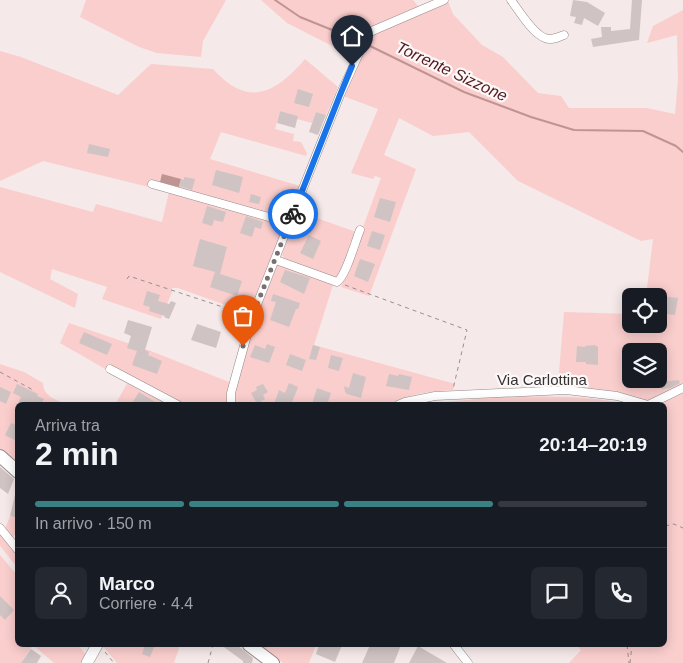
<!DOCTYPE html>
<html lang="it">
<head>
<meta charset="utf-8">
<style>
	body { margin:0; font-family:Helvetica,sans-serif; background:#242831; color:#f1f3f6; height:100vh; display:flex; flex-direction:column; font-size:19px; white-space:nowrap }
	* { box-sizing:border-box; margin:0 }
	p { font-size:16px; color:#9ea1a6 }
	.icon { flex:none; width:28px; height:28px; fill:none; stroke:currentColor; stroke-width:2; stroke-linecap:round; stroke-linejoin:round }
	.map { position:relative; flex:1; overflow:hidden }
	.sheet { position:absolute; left:15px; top:402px; width:652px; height:245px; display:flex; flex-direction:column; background:#171b24; border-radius:8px; box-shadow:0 2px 12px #0003 }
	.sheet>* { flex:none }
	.tools { position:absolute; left:622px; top:288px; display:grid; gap:10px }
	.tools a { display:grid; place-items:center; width:45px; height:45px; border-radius:8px; background:#171b24; box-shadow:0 2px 12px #0003; font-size:25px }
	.pin { position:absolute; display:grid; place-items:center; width:42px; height:42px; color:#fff; margin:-51px -21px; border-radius:50% 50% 50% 0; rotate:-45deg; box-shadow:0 0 5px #0007 }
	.pin .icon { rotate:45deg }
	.courier { position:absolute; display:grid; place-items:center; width:50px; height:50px; margin:-25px; border:4px solid #1a73e8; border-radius:50%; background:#fff; color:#222; box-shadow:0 1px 6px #0007 }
	.headline em { font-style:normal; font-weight:800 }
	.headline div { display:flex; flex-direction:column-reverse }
	.headline { display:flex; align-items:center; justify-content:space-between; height:85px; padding:0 20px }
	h1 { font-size:32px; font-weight:800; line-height:38px }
	.bar { display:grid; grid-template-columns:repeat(4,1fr); gap:8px 5px; align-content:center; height:60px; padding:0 20px }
	.bar i { height:6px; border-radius:4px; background:#363941 }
	.bar .active { background:#398185 }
	.bar p { grid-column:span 4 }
	.line { display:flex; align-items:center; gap:12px; padding:0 20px; border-top:1px solid #363941 }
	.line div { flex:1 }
	.round { display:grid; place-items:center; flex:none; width:52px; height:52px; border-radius:8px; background:#242831 }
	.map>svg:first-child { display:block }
	.green { fill:#facecd; fill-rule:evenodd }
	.water { fill:#c09493 }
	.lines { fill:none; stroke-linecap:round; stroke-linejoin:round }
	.stream { stroke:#c09493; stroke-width:2 }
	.building { fill:#d0c3c3 }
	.street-casing { stroke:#958a89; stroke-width:9 }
	.secondary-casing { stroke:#958a89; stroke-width:12 }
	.primary-casing { stroke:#958a89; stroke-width:14 }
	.path { stroke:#988f8f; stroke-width:1; stroke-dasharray:4 4; stroke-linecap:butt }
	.street { stroke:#fff; stroke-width:8 }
	.secondary { stroke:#fff; stroke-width:11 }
	.primary { stroke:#fff; stroke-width:12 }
	.done { stroke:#797171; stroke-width:5; stroke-dasharray:0 9 }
	.route { stroke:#1a73e8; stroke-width:6 }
	.labels { text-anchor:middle; stroke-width:4.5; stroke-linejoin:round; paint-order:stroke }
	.street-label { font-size:15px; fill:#363131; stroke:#fdf8f8 }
	.water-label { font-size:16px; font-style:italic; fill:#521a1e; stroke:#fdf8f8 }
</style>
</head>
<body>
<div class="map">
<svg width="683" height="663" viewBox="0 0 683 663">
	<rect width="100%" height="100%" fill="#f6e9e9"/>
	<!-- green -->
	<g class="green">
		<path d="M 86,0 L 226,0 L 203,41 L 201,57 L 157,53 L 139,47 L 80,17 Z"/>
		<path d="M 261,0 L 413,0 L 419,7 L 368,28 L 350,55 L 287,23 Z"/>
		<path d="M 448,1 L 453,14 L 482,45 L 503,57 L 538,93 L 561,96 L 569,108 L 646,108 L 675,114 L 678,80 L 677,35 L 647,43 L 653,26 L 683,10 L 683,386 L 648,401 L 621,393 L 558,384 L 564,312 L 631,314 L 631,324 L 659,324 L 659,296 L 646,296 L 653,239 L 641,241 L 518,181 L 469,132 L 433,136 L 399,118 L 384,155 L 416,169 L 369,296 L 341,287 L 381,178 L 375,176 L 373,179 L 351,173 L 378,109 L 343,96 L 363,50 L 372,35 ZM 631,351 L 659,351 L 659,379 L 631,379 Z"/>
		<path d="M 0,51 L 21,57 L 118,95 L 151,64 L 213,69 C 248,108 275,94 305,59 L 338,87 L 326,115 L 316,112 L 312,123 L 297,119 L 298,116 L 280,111 L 275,129 L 294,134 L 293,141 L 301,142 L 307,153 L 306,156 L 221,132 L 210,159 L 300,186 L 251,314 L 178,288 L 172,288 L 172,292 L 161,319 L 102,299 L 107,287 L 52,269 L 50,279 L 78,294 L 75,308 L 0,272 L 0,187 L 93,212 L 96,204 L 162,222 L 169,192 L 43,161 L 0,181 Z"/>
		<path d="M 297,211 L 356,232 L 339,277 L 337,278 L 285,260 L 282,255 Z"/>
		<path d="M 278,263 L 333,285 L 314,345 L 455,384 L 453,390 C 426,392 412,393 387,405 L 233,405 L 232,395 L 251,331 Z"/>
		<path d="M 69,323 L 151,351 L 229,382 L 227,405 L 182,405 L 159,393 L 172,405 L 120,405 L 116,403 L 128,382 L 60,343 Z"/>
		<path d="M 0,364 L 24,372 L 43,383 C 44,397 54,398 66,405 L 18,405 L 17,462 L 0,450 Z"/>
		<path d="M 683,390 L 683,663 L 569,663 L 581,650 L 577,645 L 665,645 L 665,405 L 651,405 Z"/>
		<path d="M 507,396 C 548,397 590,395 630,405 L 415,405 Z"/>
		<path d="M 10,516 L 17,518 L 17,531 L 12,539 L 5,529 Z"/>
		<path d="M 0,531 L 17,554 L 17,567 L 0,546 Z"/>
		<path d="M 0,555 L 17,575 L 18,645 L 33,645 L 21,663 L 0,663 Z"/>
		<path d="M 33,645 L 78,645 L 86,655 L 82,663 L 54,663 Z"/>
		<path d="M 102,645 L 180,645 L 174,663 L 117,663 Z"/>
		<path d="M 260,645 L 316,645 L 309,663 L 283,663 Z"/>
	</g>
	<!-- water -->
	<path class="water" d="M 162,174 L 181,179 L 179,187 L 160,182 Z"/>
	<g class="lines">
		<!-- stream -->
		<g class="stream">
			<path d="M 275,0 L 300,17 L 362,42"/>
			<path d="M 366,44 L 464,92 L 531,117 L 574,130 L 643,131 L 676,146 L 683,152"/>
		</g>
	</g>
	<!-- building -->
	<g class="building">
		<path d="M 573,0 L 587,2 L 605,13 L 598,26 L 584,18 L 582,25 L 574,23 L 576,17 L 570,16 Z"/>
		<path d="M 632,0 L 642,0 L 639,40 L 593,47 L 591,39 L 602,37 L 601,27 L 611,27 L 611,31 L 630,29 Z"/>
		<path d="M 298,89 L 313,94 L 309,107 L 294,103 Z"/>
		<path d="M 280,111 L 298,116 L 295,128 L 277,123 Z"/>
		<path d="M 316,112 L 326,115 L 318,135 L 309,132 Z"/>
		<path d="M 89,144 L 110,149 L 108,157 L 87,153 Z"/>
		<path d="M 216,170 L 243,177 L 239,193 L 212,185 Z"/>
		<path d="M 184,177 L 195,179 L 192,190 L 179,186 L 181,179 L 184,180 Z"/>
		<path d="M 251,194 L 261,197 L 259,204 L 249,202 Z"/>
		<path d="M 380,198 L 396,202 L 390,222 L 374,217 Z"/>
		<path d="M 207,206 L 226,212 L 223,222 L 214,220 L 212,226 L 202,223 Z"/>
		<path d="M 246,216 L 263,222 L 261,229 L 255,227 L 252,237 L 240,233 Z"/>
		<path d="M 372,231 L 385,235 L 380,250 L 367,246 Z"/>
		<path d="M 309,235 L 321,241 L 313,259 L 300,253 Z"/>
		<path d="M 200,239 L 227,247 L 220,274 L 242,281 L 237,296 L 210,287 L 215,272 L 193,266 Z"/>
		<path d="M 360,259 L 375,264 L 368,282 L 354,276 Z"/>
		<path d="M 285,270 L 310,278 L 304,294 L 280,282 Z"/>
		<path d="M 147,291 L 160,295 L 158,301 L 169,304 L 171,301 L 176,303 L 169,319 L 164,317 L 165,316 L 149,311 L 150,307 L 143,305 Z"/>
		<path d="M 273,294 L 300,303 L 298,309 L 296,309 L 289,327 L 270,320 L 276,302 L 271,301 Z"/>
		<path d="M 659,296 L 678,298 L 675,315 L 659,313 Z"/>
		<path d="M 128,320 L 152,327 L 145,350 L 149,352 L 148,355 L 162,361 L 157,374 L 132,365 L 137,351 L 127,348 L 131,336 L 124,333 Z"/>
		<path d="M 197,324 L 221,332 L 216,348 L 191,340 Z"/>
		<path d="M 84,332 L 112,344 L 107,355 L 79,343 Z"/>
		<path d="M 267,344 L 275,347 L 269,363 L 250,357 L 255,345 L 265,349 Z"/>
		<path d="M 313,345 L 320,347 L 316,360 L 309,359 Z"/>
		<path d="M 595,345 L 598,347 L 598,365 L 586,364 L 586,362 L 576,362 L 577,346 L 585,347 L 585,346 Z"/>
		<path d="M 290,354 L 306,360 L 302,371 L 286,365 Z"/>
		<path d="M 331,355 L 343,358 L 339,371 L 328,368 Z"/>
		<path d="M 353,373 L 366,377 L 361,398 L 347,394 L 345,392 L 344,386 L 349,388 Z"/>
		<path d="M 389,374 L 398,376 L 399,374 L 412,377 L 409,390 L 386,386 Z"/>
		<path d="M 679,380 L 680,383 L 671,388 L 662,389 L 661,382 Z"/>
		<path d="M 289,383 L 298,387 L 291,405 L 274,404 L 279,390 L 285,393 Z"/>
		<path d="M 17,384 L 38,394 L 37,396 L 44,399 L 41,405 L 17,405 L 21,397 L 13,393 Z"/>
		<path d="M 263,384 L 268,392 L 263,395 L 265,399 L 257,404 L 251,393 L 257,390 L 256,387 Z"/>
		<path d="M 0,387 L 11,392 L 6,404 L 0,401 Z"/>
		<path d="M 317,388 L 331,393 L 327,405 L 312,404 Z"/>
		<path d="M 139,392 L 160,405 L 131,405 Z"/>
		<path d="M 11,423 L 18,426 L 18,442 L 5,435 Z"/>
		<path d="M 0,467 L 14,479 L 8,494 L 0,488 Z"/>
		<path d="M 15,495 L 18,495 L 18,518 L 10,516 Z"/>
		<path d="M 0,596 L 14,610 L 5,620 L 0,615 Z"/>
		<path d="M 145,645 L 155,645 L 150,657 L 142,654 Z"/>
		<path d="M 221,645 L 237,645 L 253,658 L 252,663 L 243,663 L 243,661 Z"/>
		<path d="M 319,645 L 342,645 L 335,662 L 316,654 Z"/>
		<path d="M 370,645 L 401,645 L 394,663 L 362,663 Z"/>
		<path d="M 418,646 L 447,663 L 409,663 Z"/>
		<path d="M 31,649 L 41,656 L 37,663 L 21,663 Z"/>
	</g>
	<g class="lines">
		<defs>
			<g id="street">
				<path d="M 511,0 C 519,11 533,34 545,38 C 552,41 558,37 564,35"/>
				<path d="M 152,184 L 290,223"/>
				<path d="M 276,260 L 337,282 C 346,276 355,242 360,230"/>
				<path d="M 110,369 L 178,405"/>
				<path d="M 231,405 L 231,393 L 252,317 L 340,95 L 367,36 L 372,31 L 444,0"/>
				<path d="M 398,405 L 405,402 L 435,396 L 566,390 L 617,396 L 648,405 L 683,388"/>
				<path d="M 0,528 L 18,550"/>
				<path d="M 454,645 L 468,663"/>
			</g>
			<path id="secondary" d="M 87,663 L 97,645"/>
			<g id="primary">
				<path d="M 0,456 L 18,472"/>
				<path d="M 249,645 L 273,663"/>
			</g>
		</defs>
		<!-- street casing -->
		<use href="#street" class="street-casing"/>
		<!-- secondary casing -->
		<use href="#secondary" class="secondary-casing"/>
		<!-- primary casing -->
		<use href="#primary" class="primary-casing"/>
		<!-- path -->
		<g class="path">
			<path d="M 127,279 L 129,276 L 141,280 L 244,314"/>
			<path d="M 345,285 L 467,330 L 453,389"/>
			<path d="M 0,372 L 33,390"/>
			<path d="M 665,526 L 674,524 L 683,528"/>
			<path d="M 627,645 L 629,663"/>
			<path d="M 105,652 L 114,663"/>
			<path d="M 208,663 L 213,645"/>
			<path d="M 630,663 L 632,645"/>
		</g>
		<!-- street -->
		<use href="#street" class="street"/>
		<!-- secondary -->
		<use href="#secondary" class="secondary"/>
		<!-- primary -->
		<use href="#primary" class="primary"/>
	</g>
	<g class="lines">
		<!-- done -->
		<path class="done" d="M 243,346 L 252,317 L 293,214"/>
		<!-- route -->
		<path class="route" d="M 293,214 L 340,95 L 352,66"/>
	</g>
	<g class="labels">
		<!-- street labels -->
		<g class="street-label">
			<text x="542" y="385">Via Carlottina</text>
		</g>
		<!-- water labels -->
		<g class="water-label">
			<text transform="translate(452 71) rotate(25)" y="6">Torrente Sizzone</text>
		</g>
	</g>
</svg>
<div class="tools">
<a><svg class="icon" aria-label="locate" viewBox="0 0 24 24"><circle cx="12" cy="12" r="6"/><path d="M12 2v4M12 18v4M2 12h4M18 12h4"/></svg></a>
<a><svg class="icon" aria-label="layers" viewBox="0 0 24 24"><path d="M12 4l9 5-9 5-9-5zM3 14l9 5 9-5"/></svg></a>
</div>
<div class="pin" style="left:243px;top:346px;background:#ea580c"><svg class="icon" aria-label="bag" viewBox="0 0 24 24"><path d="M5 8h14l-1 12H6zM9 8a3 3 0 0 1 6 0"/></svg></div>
<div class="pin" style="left:352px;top:66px;background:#1f2937"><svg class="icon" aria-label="home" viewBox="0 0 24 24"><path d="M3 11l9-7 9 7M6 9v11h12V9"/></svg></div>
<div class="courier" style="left:293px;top:214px"><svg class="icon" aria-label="bike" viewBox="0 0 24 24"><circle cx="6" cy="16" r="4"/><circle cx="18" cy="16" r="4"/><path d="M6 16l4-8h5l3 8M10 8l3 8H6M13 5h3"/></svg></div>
<section class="sheet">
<div class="headline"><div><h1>2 min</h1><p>Arriva tra</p></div><em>20:14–20:19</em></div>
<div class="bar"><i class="active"></i><i class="active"></i><i class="active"></i><i></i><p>In arrivo · 150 m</p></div>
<div class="line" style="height:90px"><a class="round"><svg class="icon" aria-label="person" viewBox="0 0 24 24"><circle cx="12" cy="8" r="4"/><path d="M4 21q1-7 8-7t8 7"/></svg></a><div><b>Marco</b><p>Corriere · 4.4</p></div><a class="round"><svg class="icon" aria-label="chat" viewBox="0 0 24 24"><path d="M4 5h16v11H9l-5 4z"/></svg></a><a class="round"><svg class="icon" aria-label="phone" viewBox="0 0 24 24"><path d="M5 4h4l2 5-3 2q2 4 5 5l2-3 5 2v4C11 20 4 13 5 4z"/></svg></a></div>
</section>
</div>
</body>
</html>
